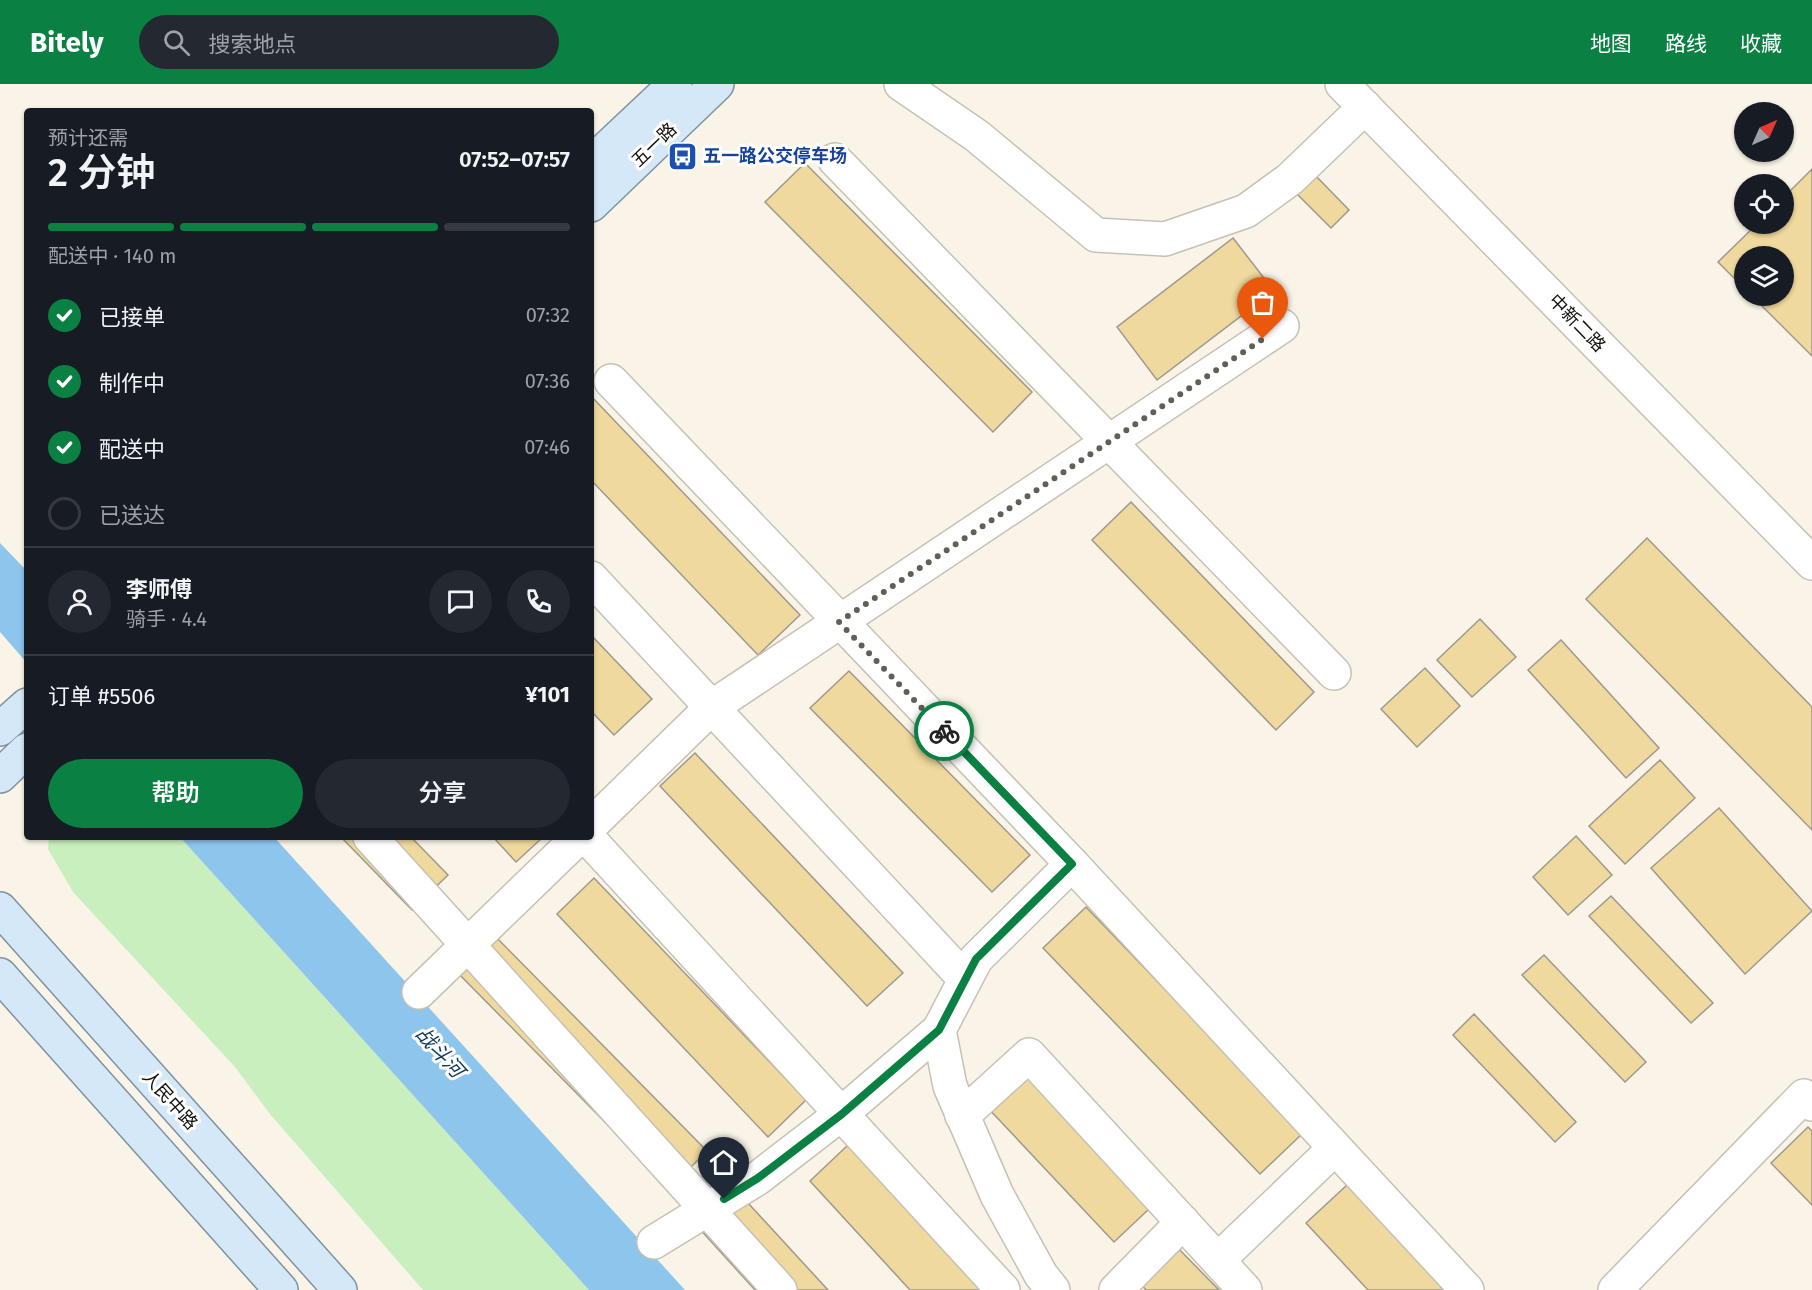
<!DOCTYPE html>
<html lang="zh">
<head>
<meta charset="utf-8">
<style>
	body { margin:0; font-family:"Fira Sans","Noto Sans SC",sans-serif; background:#242831; color:#f1f3f6; height:100vh; display:flex; flex-direction:column; font-size:22px; white-space:nowrap }
	* { box-sizing:border-box; margin:0 }
	p { font-size:20px; color:#9ea1a6 }
	.icon { flex:none; width:33px; height:33px; fill:none; stroke:currentColor; stroke-width:2; stroke-linecap:round; stroke-linejoin:round }
	.map { position:relative; flex:1; overflow:hidden }
	.side { position:absolute; left:24px; top:24px; width:570px; height:732px; display:flex; flex-direction:column; background:#171b24; border-radius:6px; box-shadow:0 2px 4px #0004 }
	.side>* { flex:none }
	.needle { width:39px; rotate:45deg }
	.buttons { position:absolute; left:1734px; top:18px; display:grid; gap:12px }
	.buttons a { display:grid; place-items:center; width:60px; height:60px; border-radius:50%; background:#171b24; box-shadow:0 2px 4px #0004; font-size:30px }
	.pin { position:absolute; display:grid; place-items:center; width:51px; height:51px; color:#fff; margin:-62px -26px; border-radius:50% 50% 50% 0; rotate:-45deg; box-shadow:0 0 6px #0007 }
	.pin .icon { rotate:45deg }
	.courier { position:absolute; display:grid; place-items:center; width:60px; height:60px; margin:-30px; border:4px solid #0b8043; border-radius:50%; background:#fff; color:#222; box-shadow:0 2px 8px #0007 }
	.overview em { font-style:normal; font-weight:600 }
	.overview div { display:flex; flex-direction:column-reverse }
	.overview { display:flex; align-items:center; justify-content:space-between; height:102px; padding:0 24px }
	h1 { font-size:39px; font-weight:600; line-height:45px }
	.bar { display:grid; grid-template-columns:repeat(4,1fr); gap:9px 6px; align-content:center; height:72px; padding:0 24px }
	.bar i { height:8px; border-radius:4px; background:#363941 }
	.bar .selected { background:#0b8043 }
	.bar p { grid-column:span 4 }
	.line { display:flex; align-items:center; gap:15px; padding:0 24px; border-top:2px solid #363941 }
	.line div { flex:1 }
	.round { display:grid; place-items:center; flex:none; width:63px; height:63px; border-radius:32px; background:#242831 }
	ol { padding:0 24px; list-style:none }
	li { display:flex; align-items:center; gap:18px; height:66px }
	li p { margin-inline-start:auto }
	li .icon { padding:6px; border-radius:50%; background:#0b8043; color:#fff; stroke-width:4 }
	li:last-child { color:#9ea1a6 }
	li i { width:33px; height:33px; border:3px solid #363941; border-radius:50% }
	.cta { display:flex; gap:12px; margin-top:auto; padding:12px 24px }
	.cta a { flex:1; height:69px; border-radius:36px; background:#0b8043; color:#fff; font-size:24px; font-weight:600; line-height:69px; text-align:center }
	.cta a+a { background:#242831; color:#f1f3f6 }
	header { display:flex; align-items:center; gap:36px; box-sizing:border-box; height:84px; padding:0 30px; background:#0b8043; color:#fff }
	header strong { font-size:28px }
	nav { display:flex; gap:33px; margin-inline-start:auto; font-size:21px }
	.search { width:420px; height:54px; background:#242831; display:flex; align-items:center; gap:15px; box-sizing:border-box; padding:0 21px; border-radius:33px; color:#9ea1a6; font-size:22px }
	.map>svg:first-child { display:block }
	.green { fill:#c8efbd }
	.water { fill:#8ec5ec }
	.building { fill:#f0d99e; stroke:#9e998d; stroke-width:1.5 }
	.lines { fill:none; stroke-linecap:round; stroke-linejoin:round }
	.minor-casing { stroke:#c6c1b4; stroke-width:36 }
	.major-casing { stroke:#7e92a1; stroke-width:36 }
	.minor { stroke:#fff; stroke-width:33 }
	.major { stroke:#d4e8f7; stroke-width:33 }
	.done { stroke:#625f58; stroke-width:6; stroke-dasharray:0 10.8 }
	.route { stroke:#0b8043; stroke-width:8 }
	.labels { text-anchor:middle; stroke-width:6; stroke-linejoin:round; paint-order:stroke }
	.street-label { font-size:18px; fill:#110f0b; stroke:#fff }
	.transit-label { font-size:18px; font-weight:bold; fill:#164399; stroke:#fff; text-anchor:start }
	.water-label { font-size:20px; font-style:italic; fill:#0e3a55; stroke:#fff }
</style>
</head>
<body>
<header>
<strong>Bitely</strong>
<div class="search"><svg class="icon" aria-label="search" viewBox="0 0 24 24"><circle cx="10" cy="10" r="6"/><path d="M15 15l6 6"/></svg>搜索地点</div>
<nav><a>地图</a><a>路线</a><a>收藏</a></nav>
</header>
<div class="map">
<svg width="1812" height="1206" viewBox="0 0 1812 1206">
	<rect width="100%" height="100%" fill="#f9f4e7"/>
	<!-- green -->
	<path class="green" d="M 49,753 L 180,753 L 589,1206 L 423,1206 L 270,1030 L 235,983 L 73,808 L 48,765 Z"/>
	<!-- water -->
	<g class="water">
		<path d="M 0,459 L 27,487 L 27,579 L 0,548 Z"/>
		<path d="M 180,753 L 274,753 L 685,1206 L 589,1206 Z"/>
	</g>
	<!-- building -->
	<g class="building">
		<path d="M 805,79 L 1032,308 L 993,348 L 765,118 Z"/>
		<path d="M 1812,85 L 1812,272 L 1752,212 L 1784,212 L 1784,172 L 1744,172 L 1744,204 L 1718,178 L 1757,140 L 1784,140 L 1784,113 Z"/>
		<path d="M 1314,90 L 1349,126 L 1331,144 L 1296,109 Z"/>
		<path d="M 1233,154 L 1274,207 L 1157,296 L 1117,243 Z"/>
		<path d="M 591,312 L 800,531 L 758,571 L 591,396 Z"/>
		<path d="M 1131,418 L 1314,608 L 1276,646 L 1092,456 Z"/>
		<path d="M 1647,454 L 1812,623 L 1812,746 L 1586,515 Z"/>
		<path d="M 1480,535 L 1516,573 L 1472,613 L 1437,576 Z"/>
		<path d="M 591,551 L 652,615 L 614,651 L 591,627 Z"/>
		<path d="M 1561,556 L 1659,664 L 1626,694 L 1528,586 Z"/>
		<path d="M 1425,584 L 1460,622 L 1417,663 L 1381,625 Z"/>
		<path d="M 849,587 L 1030,771 L 992,808 L 810,624 Z"/>
		<path d="M 695,669 L 903,889 L 867,922 L 660,702 Z"/>
		<path d="M 1660,676 L 1695,714 L 1625,780 L 1589,742 Z"/>
		<path d="M 1719,724 L 1812,827 L 1745,890 L 1651,784 Z"/>
		<path d="M 1576,752 L 1612,791 L 1568,831 L 1533,793 Z"/>
		<path d="M 341,753 L 411,753 L 448,791 L 412,826 Z"/>
		<path d="M 493,753 L 543,753 L 516,778 Z"/>
		<path d="M 594,794 L 806,1016 L 768,1053 L 557,830 Z"/>
		<path d="M 1611,812 L 1713,919 L 1691,939 L 1589,832 Z"/>
		<path d="M 1086,823 L 1303,1049 L 1260,1090 L 1043,864 Z"/>
		<path d="M 491,848 L 707,1067 L 670,1104 L 454,885 Z"/>
		<path d="M 1544,871 L 1646,978 L 1625,998 L 1522,891 Z"/>
		<path d="M 1474,930 L 1576,1038 L 1555,1058 L 1453,951 Z"/>
		<path d="M 1024,989 L 1150,1124 L 1114,1158 L 987,1023 Z"/>
		<path d="M 1808,1043 L 1812,1047 L 1812,1121 L 1771,1079 Z"/>
		<path d="M 848,1061 L 983,1206 L 910,1206 L 810,1097 Z"/>
		<path d="M 1347,1101 L 1445,1206 L 1368,1206 L 1306,1139 Z"/>
		<path d="M 737,1107 L 828,1206 L 755,1206 L 698,1143 Z"/>
		<path d="M 1174,1160 L 1219,1206 L 1146,1206 L 1137,1196 Z"/>
	</g>
	<g class="lines">
		<defs>
			<g id="minor">
				<path d="M 901,0 L 977,52 L 1096,151 L 1165,155 L 1246,127 L 1290,95 L 1365,23"/>
				<path d="M 1342,0 L 1812,479"/>
				<path d="M 835,76 L 1334,589"/>
				<path d="M 611,297 L 1072,780 L 1467,1206"/>
				<path d="M 591,494 L 965,895"/>
				<path d="M 591,741 L 712,623 L 1282,242"/>
				<path d="M 370,753 L 780,1206"/>
				<path d="M 587,753 L 1003,1206"/>
				<path d="M 419,908 L 579,753"/>
				<path d="M 962,1032 L 1029,971 L 1245,1206"/>
				<path d="M 654,1158 L 758,1094 L 841,1030 L 939,946"/>
				<path d="M 1218,1176 L 1335,1064"/>
				<path d="M 1053,1206 L 1041,1191 L 997,1111 L 950,1002 L 939,946 L 976,875 L 1072,780"/>
				<path d="M 1116,1206 L 1183,1138"/>
				<path d="M 1615,1206 L 1804,1012 L 1812,1020"/>
			</g>
			<g id="major">
				<path d="M 591,79 L 675,0"/>
				<path d="M 591,121 L 717,0"/>
				<path d="M 0,645 L 27,621"/>
				<path d="M 0,692 L 27,666"/>
				<path d="M 0,825 L 340,1206"/>
				<path d="M 0,891 L 281,1206"/>
			</g>
		</defs>
		<!-- minor casing -->
		<use href="#minor" class="minor-casing"/>
		<!-- major casing -->
		<use href="#major" class="major-casing"/>
		<!-- minor -->
		<use href="#minor" class="minor"/>
		<!-- major -->
		<use href="#major" class="major"/>
	</g>
	<g class="lines">
		<!-- done -->
		<path class="done" d="M 944,647 L 839,538 L 1263,255"/>
		<!-- route -->
		<path class="route" d="M 724,1115 L 758,1094 L 842,1030 L 939,946 L 976,875 L 1072,780 L 944,647"/>
	</g>
	<!-- icons -->
	<defs>
		<symbol id="bus-square" viewBox="-11 -11 22 22"><rect x="-9" y="-9" width="18" height="18" rx="4" fill="#1a4fb4" stroke="#fff"/><path d="M-5-6H5V4H4V6H2V4H-2V6H-4V4H-5ZM-3.5-4V0h7V-4ZM-3.5 1.2v1.5H-2V1.2ZM2 1.2v1.5H3.5V1.2Z" fill="#fff"/></symbol>
	</defs>
	<g fill-rule="evenodd">
		<use href="#bus-square" x="666" y="56" width="33" height="33"/>
	</g>
	<g class="labels">
		<!-- street labels -->
		<g class="street-label">
			<text transform="translate(654 61) rotate(-44)" y="6">五一路</text>
			<text transform="translate(1577 239) rotate(46)" y="6">中新二路</text>
			<text transform="translate(170 1016) rotate(48)" y="6">人民中路</text>
		</g>
		<!-- transit labels -->
		<g class="transit-label">
			<text x="703" y="78">五一路公交停车场</text>
		</g>
		<!-- water labels -->
		<g class="water-label">
			<text transform="translate(440 968) rotate(48)" y="7">战斗河</text>
		</g>
	</g>
</svg>
<div class="buttons">
<a><svg class="needle" viewBox="-14 -14 28 28"><path d="M0-13l5 13h-10z" fill="#e53935"/><path d="M0 13l5-13h-10z" fill="#9ea1a6"/></svg></a>
<a><svg class="icon" aria-label="locate" viewBox="0 0 24 24"><circle cx="12" cy="12" r="6"/><path d="M12 2v4M12 18v4M2 12h4M18 12h4"/></svg></a>
<a><svg class="icon" aria-label="layers" viewBox="0 0 24 24"><path d="M12 4l9 5-9 5-9-5zM3 14l9 5 9-5"/></svg></a>
</div>
<div class="pin" style="left:1263px;top:255px;background:#ea580c"><svg class="icon" aria-label="bag" viewBox="0 0 24 24"><path d="M5 8h14l-1 12H6zM9 8a3 3 0 0 1 6 0"/></svg></div>
<div class="pin" style="left:724px;top:1115px;background:#1f2937"><svg class="icon" aria-label="home" viewBox="0 0 24 24"><path d="M3 11l9-7 9 7M6 9v11h12V9"/></svg></div>
<div class="courier" style="left:944px;top:647px"><svg class="icon" aria-label="bike" viewBox="0 0 24 24"><circle cx="6" cy="16" r="4"/><circle cx="18" cy="16" r="4"/><path d="M6 16l4-8h5l3 8M10 8l3 8H6M13 5h3"/></svg></div>
<section class="side">
<div class="overview"><div><h1>2 分钟</h1><p>预计还需</p></div><em>07:52–07:57</em></div>
<div class="bar"><i class="selected"></i><i class="selected"></i><i class="selected"></i><i></i><p>配送中 · 140 m</p></div>
<ol>
<li><svg class="icon" aria-label="check" viewBox="0 0 24 24"><path d="M5 12l5 5 9-10"/></svg>已接单<p>07:32</p></li>
<li><svg class="icon" aria-label="check" viewBox="0 0 24 24"><path d="M5 12l5 5 9-10"/></svg>制作中<p>07:36</p></li>
<li><svg class="icon" aria-label="check" viewBox="0 0 24 24"><path d="M5 12l5 5 9-10"/></svg>配送中<p>07:46</p></li>
<li><i></i>已送达</li>
</ol>
<div class="line" style="height:108px"><a class="round"><svg class="icon" aria-label="person" viewBox="0 0 24 24"><circle cx="12" cy="8" r="4"/><path d="M4 21q1-7 8-7t8 7"/></svg></a><div><b>李师傅</b><p>骑手 · 4.4</p></div><a class="round"><svg class="icon" aria-label="chat" viewBox="0 0 24 24"><path d="M4 5h16v11H9l-5 4z"/></svg></a><a class="round"><svg class="icon" aria-label="phone" viewBox="0 0 24 24"><path d="M5 4h4l2 5-3 2q2 4 5 5l2-3 5 2v4C11 20 4 13 5 4z"/></svg></a></div>
<div class="line" style="height:78px"><div>订单 #5506</div><b>¥101</b></div>
<div class="cta"><a>帮助</a><a>分享</a></div>
</section>
</div>
</body>
</html>
